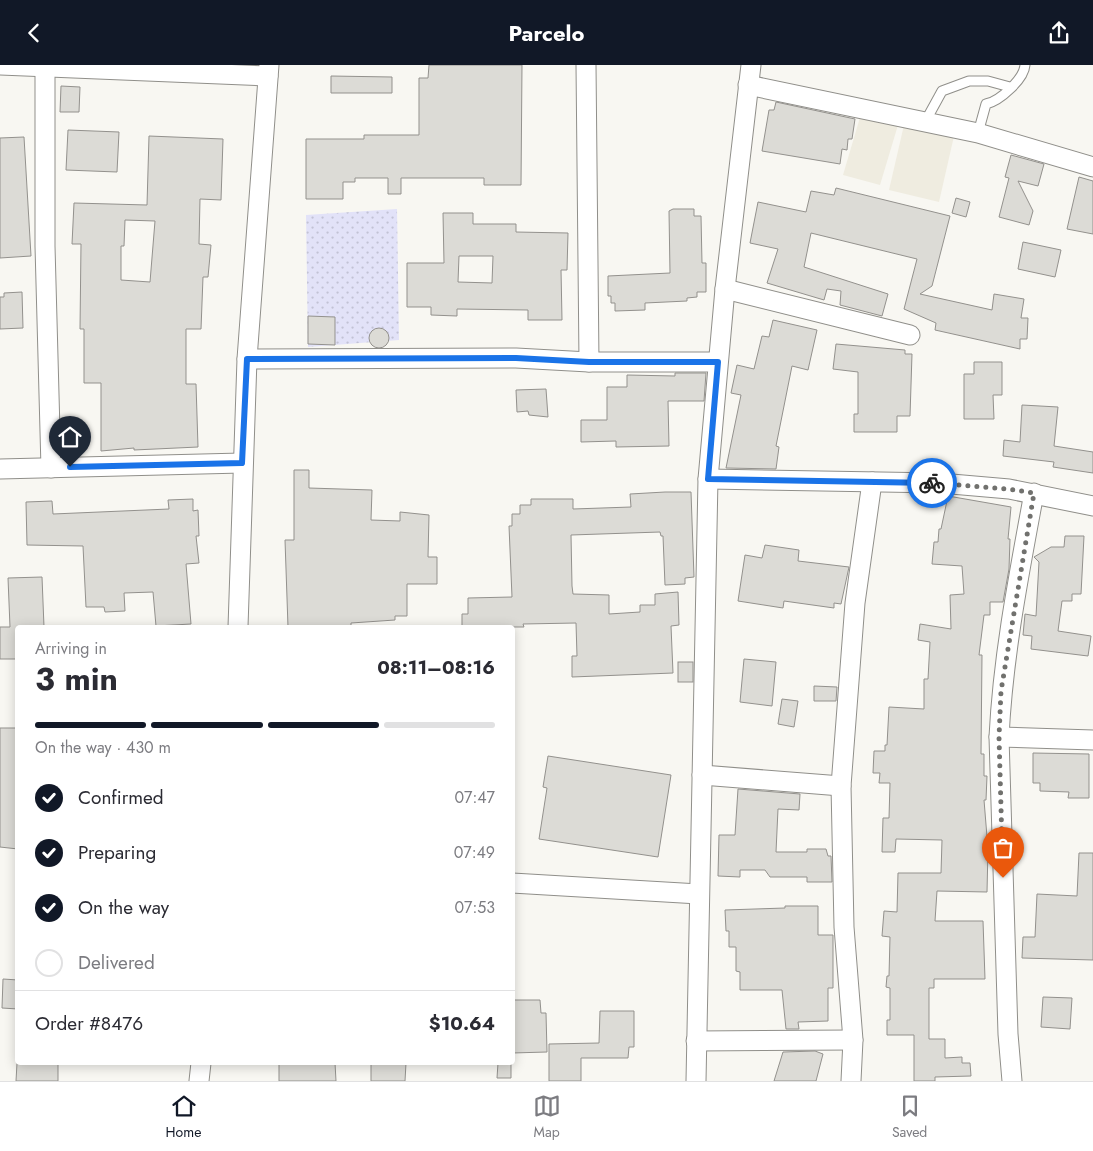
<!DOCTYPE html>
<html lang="en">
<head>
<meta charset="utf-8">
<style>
	body { margin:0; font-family:Jost,sans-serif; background:#f2f2f3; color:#2b2b33; height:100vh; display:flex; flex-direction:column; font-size:19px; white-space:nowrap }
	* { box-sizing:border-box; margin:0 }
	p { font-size:16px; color:#7c7c81 }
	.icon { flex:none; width:28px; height:28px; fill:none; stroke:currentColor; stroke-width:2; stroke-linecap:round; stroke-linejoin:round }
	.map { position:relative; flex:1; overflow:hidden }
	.sheet { position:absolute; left:15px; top:560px; width:500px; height:440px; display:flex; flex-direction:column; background:#fff; border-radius:5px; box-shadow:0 2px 12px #0003 }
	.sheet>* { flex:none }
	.pin { position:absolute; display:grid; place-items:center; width:42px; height:42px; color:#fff; margin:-51px -21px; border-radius:50% 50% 50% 0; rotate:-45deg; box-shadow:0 0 5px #0007 }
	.pin .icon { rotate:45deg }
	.courier { position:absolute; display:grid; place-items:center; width:50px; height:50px; margin:-25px; border:4px solid #1a73e8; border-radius:50%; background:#fff; color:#222; box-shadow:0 1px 6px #0007 }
	.summary em { font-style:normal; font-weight:700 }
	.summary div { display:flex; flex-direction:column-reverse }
	.summary { display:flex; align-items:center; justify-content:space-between; height:85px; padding:0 20px }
	h1 { font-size:32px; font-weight:700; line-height:38px }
	.bar { display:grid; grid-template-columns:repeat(4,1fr); gap:8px 5px; align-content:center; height:60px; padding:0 20px }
	.bar i { height:6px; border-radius:4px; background:#e1e1e2 }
	.bar .active { background:#111827 }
	.bar p { grid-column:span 4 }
	.line { display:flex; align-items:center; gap:12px; padding:0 20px; border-top:1px solid #e1e1e2 }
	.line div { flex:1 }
	ol { padding:0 20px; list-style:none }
	li { display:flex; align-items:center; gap:15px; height:55px }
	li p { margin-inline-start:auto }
	li .icon { padding:5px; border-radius:50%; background:#111827; color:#fff; stroke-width:4 }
	li:last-child { color:#7c7c81 }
	li i { width:28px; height:28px; border:2px solid #e1e1e2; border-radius:50% }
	header { display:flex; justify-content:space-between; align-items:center; height:65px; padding:0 20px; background:#111827; color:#fff; font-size:22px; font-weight:700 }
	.menu { display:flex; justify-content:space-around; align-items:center; height:70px; border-top:1px solid #e1e1e2; background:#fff; font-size:14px; color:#7c7c81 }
	.menu a { display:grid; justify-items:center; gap:2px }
	.menu .active { color:#111827 }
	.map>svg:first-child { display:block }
	.built { fill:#efece0 }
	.garden { fill:url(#garden-dots) }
	.building { fill:#dcdbd6; stroke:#93918d; fill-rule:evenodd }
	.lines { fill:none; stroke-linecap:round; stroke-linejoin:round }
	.service-casing { stroke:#908f8a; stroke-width:11 }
	.minor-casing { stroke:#908f8a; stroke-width:21 }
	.service { stroke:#fff; stroke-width:9 }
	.minor { stroke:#fff; stroke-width:19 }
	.done { stroke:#71716e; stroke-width:5; stroke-dasharray:0 9 }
	.route { stroke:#1a73e8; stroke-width:6 }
</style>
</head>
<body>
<header><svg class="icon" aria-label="back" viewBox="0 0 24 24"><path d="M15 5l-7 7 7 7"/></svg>Parcelo<svg class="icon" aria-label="share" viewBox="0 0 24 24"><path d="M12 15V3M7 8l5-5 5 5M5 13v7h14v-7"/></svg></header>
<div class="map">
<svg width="1093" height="1016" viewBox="0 0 1093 1016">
	<defs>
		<pattern id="garden-dots" width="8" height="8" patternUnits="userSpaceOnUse" patternTransform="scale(1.25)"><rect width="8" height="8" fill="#e2e2f8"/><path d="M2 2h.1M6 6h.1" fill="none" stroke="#c2c2d5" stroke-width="1.8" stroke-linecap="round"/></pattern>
	</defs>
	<rect width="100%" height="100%" fill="#f8f7f2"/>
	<!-- built -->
	<g class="built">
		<path d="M 861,49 L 898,60 L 880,120 L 843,110 Z"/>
		<path d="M 904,60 L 954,71 L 939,137 L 889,125 Z"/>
	</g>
	<!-- garden -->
	<path class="garden" d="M 397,144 L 399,275 L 308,282 L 306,150 Z"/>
	<!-- building -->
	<g class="building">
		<path d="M 429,0 L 522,0 L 521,120 L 484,120 L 484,113 L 401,113 L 401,129 L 388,129 L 388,113 L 355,113 L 355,117 L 343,117 L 343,134 L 306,134 L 306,74 L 364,74 L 364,70 L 419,70 L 419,13 L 428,13 Z"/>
		<path d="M 331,11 L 392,12 L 392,28 L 331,28 Z"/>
		<path d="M 61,21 L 80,22 L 79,47 L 60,47 Z"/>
		<path d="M 776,37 L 855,54 L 852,74 L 848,74 L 847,85 L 842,84 L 840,99 L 762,86 L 769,45 L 774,45 Z"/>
		<path d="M 68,65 L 119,67 L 117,107 L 66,105 Z"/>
		<path d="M 149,71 L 223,74 L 221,135 L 200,134 L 199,179 L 211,180 L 208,212 L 203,212 L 201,264 L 186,264 L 186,319 L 196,319 L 198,382 L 134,385 L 134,383 L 101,386 L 101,318 L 84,318 L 84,264 L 80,264 L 81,179 L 72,179 L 74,138 L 147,140 ZM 125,155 L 155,156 L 150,217 L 121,215 L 121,181 L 124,181 Z"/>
		<path d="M 24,72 L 31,191 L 0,193 L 0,73 Z"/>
		<path d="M 1011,90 L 1044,99 L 1038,121 L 1018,116 L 1033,146 L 1029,160 L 999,152 L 1009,113 L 1005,112 Z"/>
		<path d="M 1079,112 L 1093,116 L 1093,169 L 1067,164 Z"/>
		<path d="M 836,123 L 950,151 L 932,221 L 920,229 L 992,245 L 994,229 L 1024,234 L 1021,253 L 1028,253 L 1027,274 L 1020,274 L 1020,284 L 935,265 L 936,258 L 904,244 L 917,194 L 811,168 L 804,202 L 888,229 L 882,251 L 840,240 L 841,226 L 827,224 L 824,235 L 767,218 L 778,184 L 750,178 L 758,137 L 806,147 L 811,126 L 834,130 Z"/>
		<path d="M 956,133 L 970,137 L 966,152 L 952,148 Z"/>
		<path d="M 673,144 L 694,144 L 694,151 L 701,151 L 702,198 L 706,198 L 706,227 L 697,227 L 697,232 L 687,233 L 687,236 L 645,238 L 645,245 L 615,246 L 615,238 L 611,238 L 611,231 L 608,231 L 608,211 L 670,208 L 669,146 Z"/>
		<path d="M 443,148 L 473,148 L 473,159 L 516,159 L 516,167 L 568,168 L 567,205 L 561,205 L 562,255 L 528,255 L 528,245 L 457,244 L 457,251 L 431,250 L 431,242 L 407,242 L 407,198 L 444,198 ZM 459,191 L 493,191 L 492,218 L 458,217 Z"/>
		<path d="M 1023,177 L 1061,185 L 1055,212 L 1018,204 Z"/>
		<path d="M 22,227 L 23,263 L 0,264 L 0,232 L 4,232 L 4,228 Z"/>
		<path d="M 308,251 L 335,252 L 335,280 L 308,279 Z"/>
		<path d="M 773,255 L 817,265 L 808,305 L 792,301 L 776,381 L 779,382 L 776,404 L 726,403 L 741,330 L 731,328 L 737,300 L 754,304 L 762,271 L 769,272 Z"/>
		<circle cx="379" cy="273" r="10"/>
		<path d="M 836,279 L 905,285 L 905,289 L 912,289 L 910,351 L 897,351 L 897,367 L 854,367 L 854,349 L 858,349 L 858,307 L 833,304 Z"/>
		<path d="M 974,297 L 1002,297 L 1002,330 L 993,330 L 994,354 L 964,354 L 964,309 L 974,309 Z"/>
		<path d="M 675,308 L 706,308 L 704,336 L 668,336 L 669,381 L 616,382 L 616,376 L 581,377 L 581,355 L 607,355 L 607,322 L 627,322 L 627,310 L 675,311 Z"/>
		<path d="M 546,324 L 548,352 L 529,350 L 528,346 L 517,347 L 516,325 Z"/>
		<path d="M 1022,340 L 1058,342 L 1054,381 L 1093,387 L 1093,408 L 1053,402 L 1054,397 L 1003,391 L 1004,375 L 1020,377 Z"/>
		<path d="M 294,405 L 309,405 L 309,423 L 372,425 L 371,455 L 400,456 L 400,447 L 429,450 L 428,492 L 437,492 L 437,519 L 407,519 L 407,551 L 395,551 L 395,555 L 351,558 L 351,562 L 288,562 L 285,475 L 294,475 Z"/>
		<path d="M 665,427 L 691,427 L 694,512 L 685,513 L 685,519 L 665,520 L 663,471 L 661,471 L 660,467 L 571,470 L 572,521 L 573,529 L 609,530 L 609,549 L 640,547 L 640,540 L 655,540 L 655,529 L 678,527 L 679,560 L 671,561 L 673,608 L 572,612 L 572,591 L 577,591 L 576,558 L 523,559 L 524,562 L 462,562 L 462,549 L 468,549 L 468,533 L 512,532 L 509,461 L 512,461 L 512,449 L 520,449 L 520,440 L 531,440 L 531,434 L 573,434 L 573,444 L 631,442 L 630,429 Z"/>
		<path d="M 948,431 L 1011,442 L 1008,474 L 1010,474 L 1009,504 L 1003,537 L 990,537 L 990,550 L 984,550 L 979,590 L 982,590 L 981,689 L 984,689 L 984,711 L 987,711 L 986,735 L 984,735 L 988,784 L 987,827 L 937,826 L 935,856 L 983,856 L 985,914 L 934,914 L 934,923 L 929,923 L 929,974 L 945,974 L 945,993 L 962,992 L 962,998 L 970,998 L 971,1011 L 935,1012 L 935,1016 L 914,1016 L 914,970 L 887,970 L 887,955 L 890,955 L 890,923 L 886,922 L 887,911 L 889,911 L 890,872 L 882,871 L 884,846 L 897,847 L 898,808 L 941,808 L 942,775 L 896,774 L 895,787 L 882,787 L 883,753 L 889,753 L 890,718 L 879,718 L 880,708 L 873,708 L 874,686 L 885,686 L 885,680 L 887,680 L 889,642 L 924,644 L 924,614 L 928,614 L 930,577 L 918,575 L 920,559 L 951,564 L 950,530 L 964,529 L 962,501 L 932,499 L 934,477 L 938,477 L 939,464 L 941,464 Z"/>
		<path d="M 193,434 L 193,446 L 198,445 L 199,471 L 196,471 L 199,498 L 186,499 L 191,559 L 156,561 L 153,527 L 124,528 L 125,546 L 105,547 L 104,542 L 86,542 L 83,481 L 27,480 L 26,437 L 52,436 L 53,449 L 169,444 L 168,435 Z"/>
		<path d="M 1065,471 L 1084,471 L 1081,529 L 1072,529 L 1072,536 L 1062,536 L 1058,566 L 1091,571 L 1088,591 L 1031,584 L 1032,571 L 1023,570 L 1025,549 L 1036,551 L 1039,497 L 1034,492 L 1051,482 L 1064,482 Z"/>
		<path d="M 765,480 L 799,485 L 798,496 L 849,502 L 841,539 L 834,538 L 834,543 L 784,536 L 783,543 L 738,536 L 745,490 L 762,493 Z"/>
		<path d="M 42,512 L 44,562 L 18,562 L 18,594 L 0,594 L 0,562 L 10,562 L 8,513 Z"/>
		<path d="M 744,594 L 776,597 L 772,641 L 740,637 Z"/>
		<rect x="678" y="597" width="15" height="20"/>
		<path d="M 814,621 L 837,622 L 836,636 L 814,636 Z"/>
		<path d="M 782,634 L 798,636 L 794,662 L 778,659 Z"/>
		<path d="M 0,663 L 18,663 L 18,784 L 0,782 Z"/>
		<path d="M 1033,688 L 1089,689 L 1089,733 L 1068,733 L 1069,727 L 1040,726 L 1040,718 L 1033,718 Z"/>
		<path d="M 548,691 L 671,710 L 658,792 L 539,774 L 547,723 L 543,722 Z"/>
		<path d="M 738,724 L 800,729 L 799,745 L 778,744 L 776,787 L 807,787 L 807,784 L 826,784 L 828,791 L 831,791 L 832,817 L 807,817 L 807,812 L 770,812 L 765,805 L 740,805 L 740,812 L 718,811 L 719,770 L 735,770 Z"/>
		<path d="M 1079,788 L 1093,788 L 1093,895 L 1022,893 L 1023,872 L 1035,872 L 1037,829 L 1077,831 Z"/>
		<path d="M 785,841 L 818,841 L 818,870 L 833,870 L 833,923 L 828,923 L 828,956 L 798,957 L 799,964 L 786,964 L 782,925 L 740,925 L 740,907 L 736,906 L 736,882 L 729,882 L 729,866 L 726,866 L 725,845 L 785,843 Z"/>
		<path d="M 3,914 L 18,915 L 18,944 L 2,943 Z"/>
		<path d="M 1043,932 L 1072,933 L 1070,964 L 1041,962 Z"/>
		<path d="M 512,935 L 540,935 L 541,948 L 546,948 L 547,987 L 512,988 Z"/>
		<path d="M 600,946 L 634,946 L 634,982 L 629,982 L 628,993 L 581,993 L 581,1016 L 549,1016 L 549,979 L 599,978 Z"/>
		<path d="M 815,986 L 823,989 L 816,1016 L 774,1016 L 783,987 Z"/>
		<path d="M 17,998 L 58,998 L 58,1016 L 16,1016 Z"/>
		<path d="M 279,998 L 335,998 L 336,1016 L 279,1016 Z"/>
		<path d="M 371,998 L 406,998 L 405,1016 L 371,1016 Z"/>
		<path d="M 498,998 L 511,998 L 511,1013 L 497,1013 Z"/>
	</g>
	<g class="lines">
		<defs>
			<g id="service">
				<path d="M 925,57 L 942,26 L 969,16 L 988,16 L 1010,22"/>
				<path d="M 978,68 L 986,39 C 1000,36 1024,14 1025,0"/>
			</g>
			<g id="minor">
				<path d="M 0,0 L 268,11"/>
				<path d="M 45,0 L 45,181 L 51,403"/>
				<path d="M 586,0 L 589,297"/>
				<path d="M 748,20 L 978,68 L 1093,102"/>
				<path d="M 725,224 L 910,270"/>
				<path d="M 247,294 L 516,293 L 589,297 L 717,297"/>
				<path d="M 0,404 L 242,398"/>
				<path d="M 708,414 L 940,418 L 1009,424 L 1093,441"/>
				<path d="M 238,562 L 247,294 L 269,0"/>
				<path d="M 999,672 L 1093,675"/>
				<path d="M 702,710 L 841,721"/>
				<path d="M 512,818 L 699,829"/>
				<path d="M 696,976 L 853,975"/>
				<path d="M 199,1016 L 201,998"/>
				<path d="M 696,1016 L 708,414 L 725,224 L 751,0"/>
				<path d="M 851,1016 L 853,975 L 844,862 L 841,721 L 855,538 L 872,417"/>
				<path d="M 1012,1016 L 1008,969 L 999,672 C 1003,590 1019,509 1034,428"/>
			</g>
		</defs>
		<!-- service casing -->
		<use href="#service" class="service-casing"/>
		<!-- minor casing -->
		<use href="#minor" class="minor-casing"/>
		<!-- service -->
		<use href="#service" class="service"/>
		<!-- minor -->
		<use href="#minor" class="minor"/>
	</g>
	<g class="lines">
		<!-- done -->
		<path class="done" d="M 932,418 L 1008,424 L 1034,428 L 1001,626 L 999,672 L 1003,813"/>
		<!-- route -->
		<path class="route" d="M 70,402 L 242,398 L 247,294 L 516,293 L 589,297 L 718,297 L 708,414 L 932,418"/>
	</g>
</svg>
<div class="pin" style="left:1003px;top:813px;background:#ea580c"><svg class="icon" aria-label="bag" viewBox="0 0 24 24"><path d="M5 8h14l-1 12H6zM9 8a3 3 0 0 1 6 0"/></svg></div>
<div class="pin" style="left:70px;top:402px;background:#1f2937"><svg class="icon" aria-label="home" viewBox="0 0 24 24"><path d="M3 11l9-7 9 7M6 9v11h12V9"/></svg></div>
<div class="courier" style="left:932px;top:418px"><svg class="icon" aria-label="bike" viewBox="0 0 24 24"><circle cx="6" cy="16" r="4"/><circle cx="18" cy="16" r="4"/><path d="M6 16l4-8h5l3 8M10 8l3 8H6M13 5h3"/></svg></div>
<section class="sheet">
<div class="summary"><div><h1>3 min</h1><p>Arriving in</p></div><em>08:11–08:16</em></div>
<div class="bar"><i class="active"></i><i class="active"></i><i class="active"></i><i></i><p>On the way · 430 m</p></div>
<ol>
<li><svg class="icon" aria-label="check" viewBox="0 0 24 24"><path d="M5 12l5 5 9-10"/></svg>Confirmed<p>07:47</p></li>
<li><svg class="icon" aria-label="check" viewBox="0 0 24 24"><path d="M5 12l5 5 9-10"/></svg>Preparing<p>07:49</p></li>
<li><svg class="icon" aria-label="check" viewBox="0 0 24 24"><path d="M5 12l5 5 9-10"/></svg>On the way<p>07:53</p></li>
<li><i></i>Delivered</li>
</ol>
<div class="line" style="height:65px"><div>Order #8476</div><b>$10.64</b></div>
</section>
</div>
<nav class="menu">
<a class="active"><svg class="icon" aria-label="home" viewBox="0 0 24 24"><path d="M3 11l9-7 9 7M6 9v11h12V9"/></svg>Home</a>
<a><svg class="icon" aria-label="map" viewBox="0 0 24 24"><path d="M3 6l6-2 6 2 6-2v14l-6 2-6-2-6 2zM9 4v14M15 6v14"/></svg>Map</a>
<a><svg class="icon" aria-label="saved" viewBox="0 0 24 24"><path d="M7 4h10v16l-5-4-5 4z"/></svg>Saved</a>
</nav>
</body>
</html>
